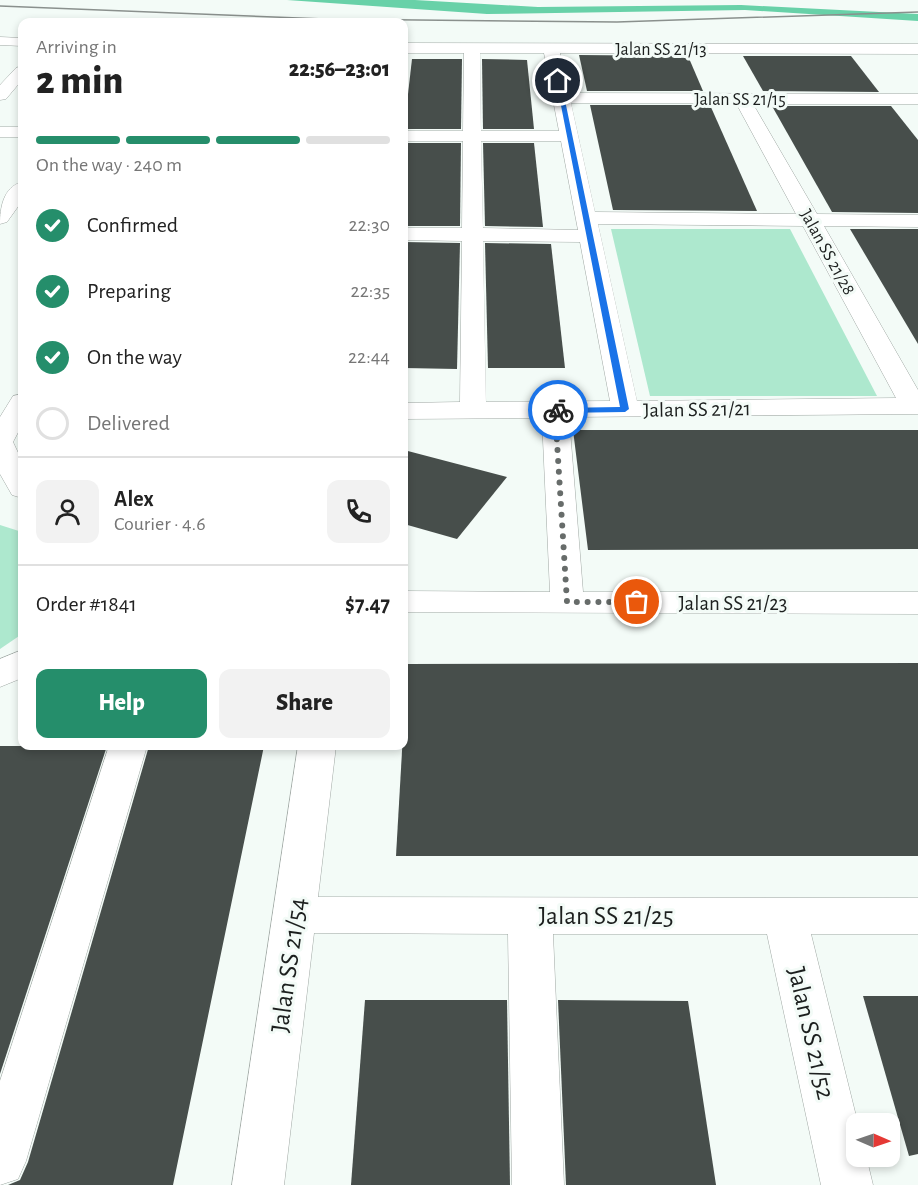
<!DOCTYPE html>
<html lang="en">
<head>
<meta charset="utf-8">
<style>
	body { margin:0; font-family:"Alegreya Sans",sans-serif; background:#f2f2f2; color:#222; height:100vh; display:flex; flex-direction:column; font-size:22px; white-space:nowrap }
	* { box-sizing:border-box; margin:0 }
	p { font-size:20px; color:#767676 }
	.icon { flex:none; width:33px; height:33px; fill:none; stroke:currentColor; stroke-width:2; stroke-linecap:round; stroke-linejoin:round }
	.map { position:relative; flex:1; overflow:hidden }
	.sheet { position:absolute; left:18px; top:18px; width:390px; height:732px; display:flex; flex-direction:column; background:#fff; border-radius:12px; box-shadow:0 3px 9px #0003 }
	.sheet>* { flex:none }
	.needle { width:39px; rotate:92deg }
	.fabs { position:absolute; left:846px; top:1113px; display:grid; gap:12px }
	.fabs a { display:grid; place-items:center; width:54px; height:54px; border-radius:12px; background:#fff; box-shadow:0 3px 9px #0003; font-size:30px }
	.pin { position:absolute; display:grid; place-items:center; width:51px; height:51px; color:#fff; margin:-26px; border:3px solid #fff; border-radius:50%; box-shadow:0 2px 6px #0007 }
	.courier { position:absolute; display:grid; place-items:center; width:60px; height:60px; margin:-30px; border:4px solid #1a73e8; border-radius:50%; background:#fff; color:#222; box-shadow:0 2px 8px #0007 }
	.head em { font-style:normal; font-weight:800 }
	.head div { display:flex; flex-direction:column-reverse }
	.head { display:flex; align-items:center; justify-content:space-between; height:102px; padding:0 18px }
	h1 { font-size:39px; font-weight:800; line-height:45px }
	.bar { display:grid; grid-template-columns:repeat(4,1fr); gap:9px 6px; align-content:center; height:72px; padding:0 18px }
	.bar i { height:8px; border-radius:4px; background:#e0e0e0 }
	.bar .active { background:#258e6b }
	.bar p { grid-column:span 4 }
	.line { display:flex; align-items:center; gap:15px; padding:0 18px; border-top:2px solid #e0e0e0 }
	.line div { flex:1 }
	.round { display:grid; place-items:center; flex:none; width:63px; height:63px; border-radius:12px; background:#f2f2f2 }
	ol { padding:0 18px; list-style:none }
	li { display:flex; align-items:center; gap:18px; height:66px }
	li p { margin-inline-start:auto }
	li .icon { padding:6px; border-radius:50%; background:#258e6b; color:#fff; stroke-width:4 }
	li:last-child { color:#767676 }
	li i { width:33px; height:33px; border:3px solid #e0e0e0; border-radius:50% }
	.button { display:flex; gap:12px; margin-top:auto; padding:12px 18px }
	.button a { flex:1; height:69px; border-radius:12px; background:#258e6b; color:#fff; font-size:24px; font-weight:800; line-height:69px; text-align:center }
	.button a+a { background:#f2f2f2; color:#222 }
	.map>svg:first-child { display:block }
	.green { fill:#ade8ce }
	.water { fill:#68d1a8 }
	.building { fill:#474e4b }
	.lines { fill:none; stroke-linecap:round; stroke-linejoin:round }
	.minor-casing { stroke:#a0a8a4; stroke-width:1 }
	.minor { fill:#fff; fill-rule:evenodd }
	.tram { stroke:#8a908d; stroke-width:1.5 }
	.route { fill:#1a73e8 }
	.done { stroke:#676c6a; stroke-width:6; stroke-dasharray:0 10.8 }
	.labels { text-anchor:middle; stroke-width:6; stroke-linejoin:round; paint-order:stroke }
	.far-street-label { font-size:18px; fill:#1c1f1e; stroke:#f3fbf7 }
	.street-label { font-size:21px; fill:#1c1f1e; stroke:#f3fbf7 }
	.near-street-label { font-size:26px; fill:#1c1f1e; stroke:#f3fbf7 }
</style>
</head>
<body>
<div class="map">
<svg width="918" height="1185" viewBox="0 0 918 1185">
	<rect width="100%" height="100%" fill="#f3fbf7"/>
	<!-- green -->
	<g class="green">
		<path d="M 611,229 L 790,229 L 877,396 L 650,396 Z"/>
		<path d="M 0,525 L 22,532 L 22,634 L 0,649 Z"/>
	</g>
	<!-- water -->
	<path class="water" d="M 287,0 L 415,0 L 538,7 L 741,5 L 918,14 L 918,21 L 745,10 L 487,14 Z"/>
	<!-- building -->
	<g class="building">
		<path d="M 579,55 L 688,56 L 703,91 L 587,91 Z"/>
		<path d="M 743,56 L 851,56 L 879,92 L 763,91 Z"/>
		<path d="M 412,59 L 462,59 L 461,129 L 404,129 Z"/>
		<path d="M 482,59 L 527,60 L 534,129 L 483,129 Z"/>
		<path d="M 590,105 L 710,105 L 757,211 L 613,210 Z"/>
		<path d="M 772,106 L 891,106 L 918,140 L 918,213 L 832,212 Z"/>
		<path d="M 404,143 L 461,143 L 460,226 L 404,226 Z"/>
		<path d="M 483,143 L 534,143 L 543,227 L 485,226 Z"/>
		<path d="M 850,229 L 918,229 L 918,344 Z"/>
		<path d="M 404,242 L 460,243 L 457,369 L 404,368 Z"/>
		<path d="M 485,243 L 551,244 L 565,368 L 488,368 Z"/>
		<path d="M 573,430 L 918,430 L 918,549 L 588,550 Z"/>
		<path d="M 404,450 L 507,477 L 457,539 L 404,524 Z"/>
		<path d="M 918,663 L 918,856 L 396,856 L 407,664 Z"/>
		<path d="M 0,746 L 107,746 L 0,1074 Z"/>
		<path d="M 149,746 L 264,746 L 173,1185 L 8,1185 L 20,1180 L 28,1162 Z"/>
		<path d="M 863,996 L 918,996 L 918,1154 L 909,1156 Z"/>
		<path d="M 365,1000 L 507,1000 L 510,1185 L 351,1185 Z"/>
		<path d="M 558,1000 L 688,1001 L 716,1185 L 566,1185 Z"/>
	</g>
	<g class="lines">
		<defs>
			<g id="minor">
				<path d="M 0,37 L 22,38 L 22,46 L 0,45 Z"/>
				<path d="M 404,43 L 918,44 L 918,54 L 560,53 L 568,93 L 918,94 L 918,104 L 753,104 L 817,214 L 918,215 L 918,227 L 824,226 L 918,390 L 918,414 L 569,417 L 583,592 L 918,592 L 918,614 L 404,612 L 404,591 L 550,592 L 542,418 L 404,419 L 404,403 L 460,402 L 462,241 L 404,240 L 404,228 L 462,228 L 463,141 L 404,141 L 404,131 L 463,131 L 464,53 L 404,53 ZM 480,53 L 544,53 L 559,131 L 481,131 ZM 571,103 L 736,103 L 796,214 L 595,212 ZM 481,141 L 561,141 L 578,230 L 483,228 ZM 598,224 L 803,226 L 896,398 L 637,401 ZM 483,241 L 580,242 L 610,401 L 486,402 Z"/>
				<path d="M 22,66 L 22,80 L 6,99 L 0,100 L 0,85 L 16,68 Z"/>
				<rect x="0" y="127" width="22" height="10"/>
				<path d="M 22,182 L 22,201 L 7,222 L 0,224 C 0,208 3,187 22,182 Z"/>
				<path d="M 22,394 L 22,425 L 13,442 L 22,461 L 22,498 L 12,495 L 0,474 L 0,417 L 13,396 Z"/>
				<path d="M 22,650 L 22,678 L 0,687 L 0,659 Z"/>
				<path d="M 109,746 L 147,746 L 26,1161 L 18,1179 L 0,1185 L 0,1081 Z"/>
				<path d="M 298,746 L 336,746 L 318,897 L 918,898 L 918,934 L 811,934 L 858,1124 L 856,1156 L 866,1156 L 873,1185 L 821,1185 L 767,934 L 553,934 L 564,1185 L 512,1185 L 508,934 L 314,933 L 284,1185 L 232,1185 Z"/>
			</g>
		</defs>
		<!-- minor casing -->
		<use href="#minor" class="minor-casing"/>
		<!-- minor -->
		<use href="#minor" class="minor"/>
		<!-- tram -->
		<path class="tram" d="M 0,6 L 325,19 L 617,22 L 918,12"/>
	</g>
	<!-- route -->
	<path class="route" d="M 556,80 L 561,81 L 629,409 L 625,412 L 558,413 L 554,410 L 558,408 L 620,407 Z"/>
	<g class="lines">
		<!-- done -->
		<path class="done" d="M 558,410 L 555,410 L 567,602 L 637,602"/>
	</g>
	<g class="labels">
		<!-- far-street labels -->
		<g class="far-street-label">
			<text x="661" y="55">Jalan SS 21/13</text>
			<text x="740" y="105">Jalan SS 21/15</text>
			<text transform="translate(828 252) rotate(61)" y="6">Jalan SS 21/28</text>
		</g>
		<!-- street labels -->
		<g class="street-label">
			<text transform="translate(697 409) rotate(-1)" y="7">Jalan SS 21/21</text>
			<text x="733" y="610">Jalan SS 21/23</text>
		</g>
		<!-- near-street labels -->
		<g class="near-street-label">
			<text x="606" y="924">Jalan SS 21/25</text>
			<text transform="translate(288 965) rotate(-82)" y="9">Jalan SS 21/54</text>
			<text transform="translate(812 1033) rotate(77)" y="9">Jalan SS 21/52</text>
		</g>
	</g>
</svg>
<div class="fabs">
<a><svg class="needle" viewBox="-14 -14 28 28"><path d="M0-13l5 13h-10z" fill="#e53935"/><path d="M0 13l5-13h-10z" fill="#767676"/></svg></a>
</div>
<div class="pin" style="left:637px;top:602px;background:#ea580c"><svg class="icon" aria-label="bag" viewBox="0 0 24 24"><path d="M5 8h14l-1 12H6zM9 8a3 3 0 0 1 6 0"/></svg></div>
<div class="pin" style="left:558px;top:81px;background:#1f2937"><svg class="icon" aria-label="home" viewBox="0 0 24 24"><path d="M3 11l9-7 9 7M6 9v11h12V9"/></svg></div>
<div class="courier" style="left:558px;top:410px"><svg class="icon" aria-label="bike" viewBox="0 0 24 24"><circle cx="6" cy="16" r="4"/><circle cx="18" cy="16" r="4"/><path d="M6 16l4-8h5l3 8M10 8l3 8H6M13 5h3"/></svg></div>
<section class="sheet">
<div class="head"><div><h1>2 min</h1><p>Arriving in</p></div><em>22:56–23:01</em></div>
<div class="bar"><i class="active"></i><i class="active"></i><i class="active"></i><i></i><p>On the way · 240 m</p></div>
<ol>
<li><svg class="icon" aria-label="check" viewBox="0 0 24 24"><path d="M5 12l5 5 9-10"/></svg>Confirmed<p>22:30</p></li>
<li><svg class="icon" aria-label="check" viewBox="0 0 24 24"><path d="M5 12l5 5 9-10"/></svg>Preparing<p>22:35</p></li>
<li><svg class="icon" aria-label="check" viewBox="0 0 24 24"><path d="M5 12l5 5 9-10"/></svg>On the way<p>22:44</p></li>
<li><i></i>Delivered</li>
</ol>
<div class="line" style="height:108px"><a class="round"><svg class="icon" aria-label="person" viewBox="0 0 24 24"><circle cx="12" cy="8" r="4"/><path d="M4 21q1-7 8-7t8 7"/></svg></a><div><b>Alex</b><p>Courier · 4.6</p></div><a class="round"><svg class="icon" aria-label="phone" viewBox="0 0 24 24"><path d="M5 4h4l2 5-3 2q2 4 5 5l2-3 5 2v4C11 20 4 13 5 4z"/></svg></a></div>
<div class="line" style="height:78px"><div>Order #1841</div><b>$7.47</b></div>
<div class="button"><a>Help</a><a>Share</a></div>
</section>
</div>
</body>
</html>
